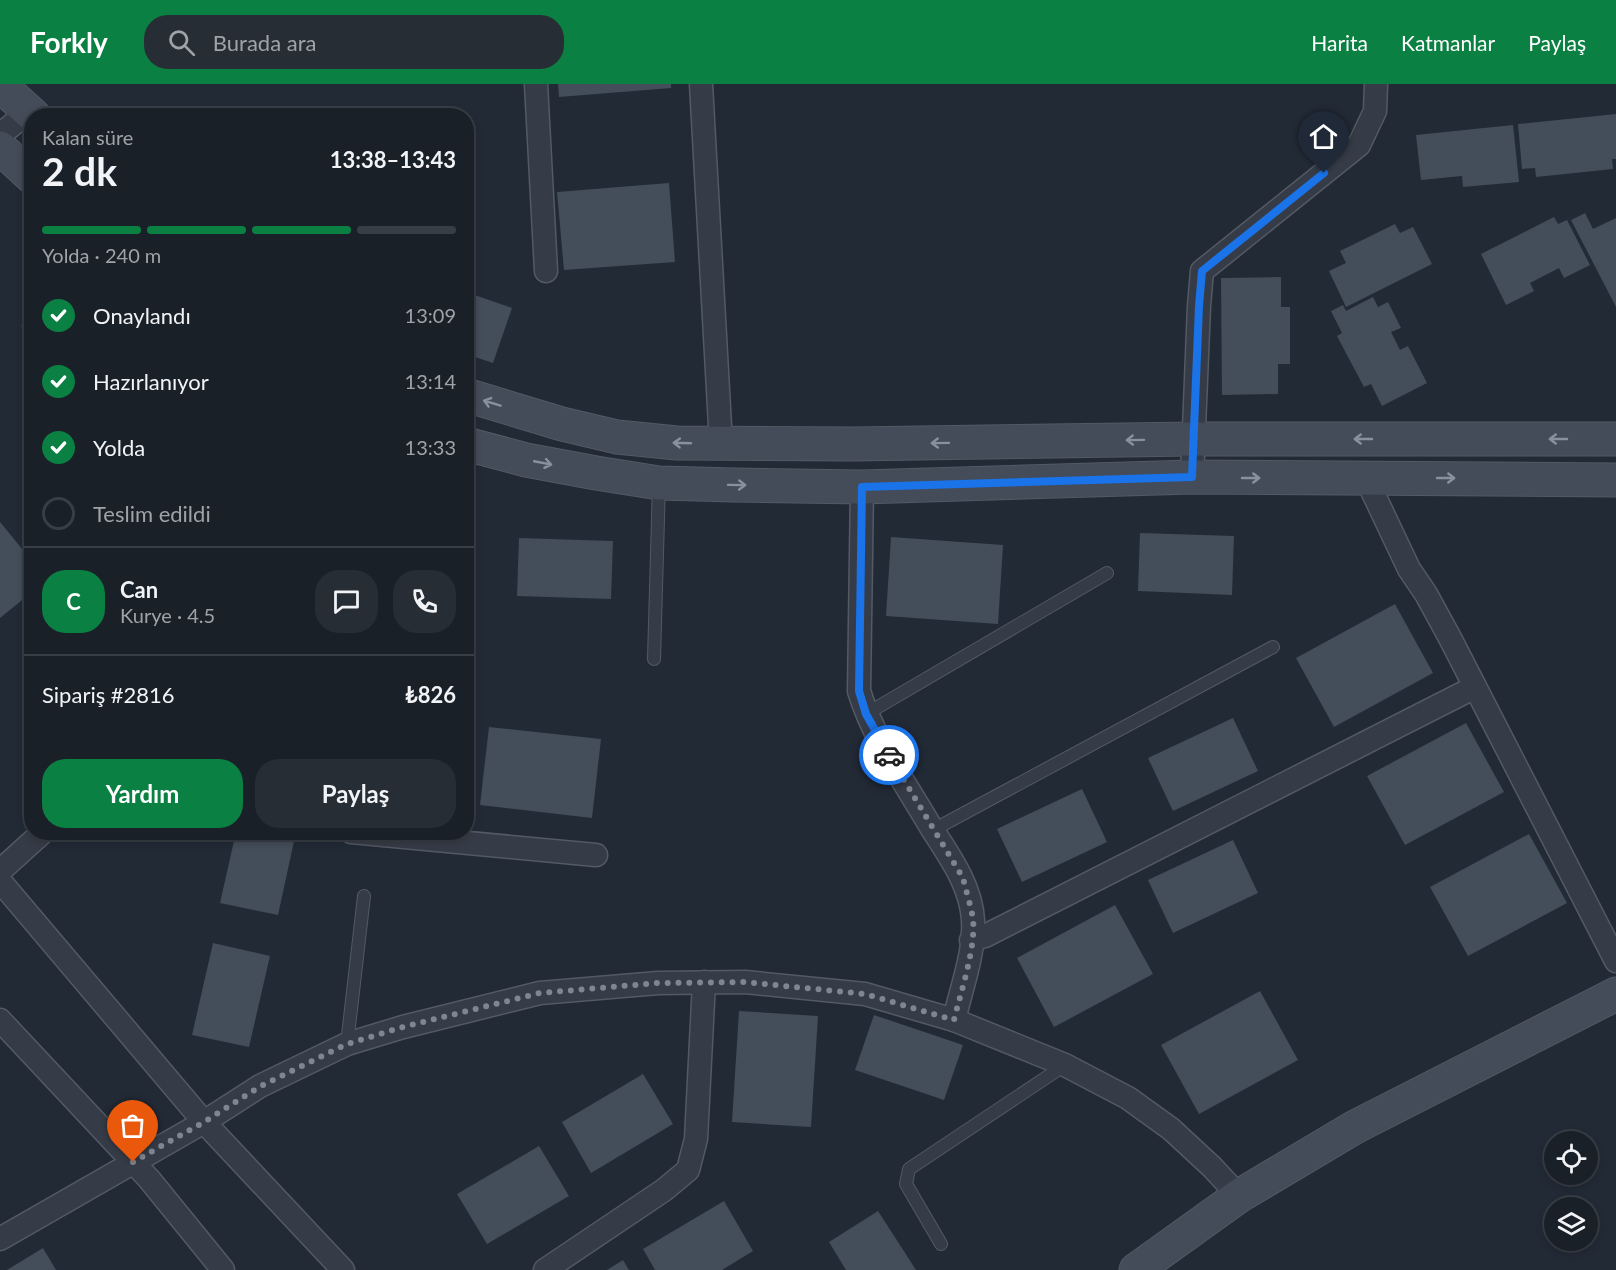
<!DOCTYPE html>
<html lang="tr">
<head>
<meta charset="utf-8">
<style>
	body { margin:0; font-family:Lato,sans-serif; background:#272d34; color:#f1f3f6; height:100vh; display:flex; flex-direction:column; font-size:22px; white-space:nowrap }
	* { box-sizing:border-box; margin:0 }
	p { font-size:20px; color:#9fa3a8 }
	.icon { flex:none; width:33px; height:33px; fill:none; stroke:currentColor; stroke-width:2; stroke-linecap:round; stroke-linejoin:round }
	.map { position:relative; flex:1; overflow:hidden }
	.panel { position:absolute; left:24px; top:24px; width:450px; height:732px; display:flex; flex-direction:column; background:#1a2028; border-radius:24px; box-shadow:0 3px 9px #0003,0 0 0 2px #383e45 }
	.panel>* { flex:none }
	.controls { position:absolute; left:1544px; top:1047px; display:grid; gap:12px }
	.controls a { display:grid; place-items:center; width:54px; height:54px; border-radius:50%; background:#1a2028; box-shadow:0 3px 9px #0003,0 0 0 2px #383e45; font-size:30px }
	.pin { position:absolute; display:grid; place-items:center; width:51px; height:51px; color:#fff; margin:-62px -26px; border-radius:50% 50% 50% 0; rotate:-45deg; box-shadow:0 0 6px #0007 }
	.pin .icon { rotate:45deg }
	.courier { position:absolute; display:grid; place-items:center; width:60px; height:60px; margin:-30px; border:4px solid #1a73e8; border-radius:50%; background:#fff; color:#222; box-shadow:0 2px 8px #0007 }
	.summary em { font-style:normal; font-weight:700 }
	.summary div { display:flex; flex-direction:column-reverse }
	.summary { display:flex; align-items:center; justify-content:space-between; height:102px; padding:0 18px }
	h1 { font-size:39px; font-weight:700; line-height:45px }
	.bar { display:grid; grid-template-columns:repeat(4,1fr); gap:9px 6px; align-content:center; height:72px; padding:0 18px }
	.bar i { height:8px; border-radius:4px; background:#383e45 }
	.bar .current { background:#0b8043 }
	.bar p { grid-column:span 4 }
	.line { display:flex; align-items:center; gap:15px; padding:0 18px; border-top:2px solid #383e45 }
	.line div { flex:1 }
	.round { display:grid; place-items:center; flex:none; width:63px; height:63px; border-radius:24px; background:#272d34 }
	ol { padding:0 18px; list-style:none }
	li { display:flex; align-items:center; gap:18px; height:66px }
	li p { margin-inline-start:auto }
	li .icon { padding:6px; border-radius:50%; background:#0b8043; color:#fff; stroke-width:4 }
	li:last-child { color:#9fa3a8 }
	li i { width:33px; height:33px; border:3px solid #383e45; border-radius:50% }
	.cta { display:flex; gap:12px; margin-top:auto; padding:12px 18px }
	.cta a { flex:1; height:69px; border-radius:24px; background:#0b8043; color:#fff; font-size:24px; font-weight:700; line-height:69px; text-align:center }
	.cta a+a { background:#272d34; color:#f1f3f6 }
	header { display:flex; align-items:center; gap:36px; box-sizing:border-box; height:84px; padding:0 30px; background:#0b8043; color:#fff }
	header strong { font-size:28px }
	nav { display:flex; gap:33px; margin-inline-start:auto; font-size:21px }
	.search { width:420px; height:54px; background:#272d34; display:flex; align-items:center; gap:15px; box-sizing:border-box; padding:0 21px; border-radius:24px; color:#9fa3a8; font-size:22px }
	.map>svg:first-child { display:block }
	.building { fill:#444d5a }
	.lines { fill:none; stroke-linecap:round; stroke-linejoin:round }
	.lane-casing { stroke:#535a64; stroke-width:14 }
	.street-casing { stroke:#535a64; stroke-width:25 }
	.secondary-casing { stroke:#535a64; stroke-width:35 }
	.lane { stroke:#363c47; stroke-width:12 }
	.street { stroke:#363c47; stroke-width:22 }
	.secondary { stroke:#444b59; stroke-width:33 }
	.oneway { stroke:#8a919e }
	.done { stroke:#7e8692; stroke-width:6; stroke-dasharray:0 10.8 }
	.route { stroke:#1a73e8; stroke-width:8 }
</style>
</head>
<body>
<header>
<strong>Forkly</strong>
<div class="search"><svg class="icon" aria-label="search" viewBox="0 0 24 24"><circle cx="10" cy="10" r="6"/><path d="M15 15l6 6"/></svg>Burada ara</div>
<nav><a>Harita</a><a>Katmanlar</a><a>Paylaş</a></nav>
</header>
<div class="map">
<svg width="1616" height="1186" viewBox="0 0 1616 1186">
	<rect width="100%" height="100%" fill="#222a36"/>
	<!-- building -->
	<g class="building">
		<path d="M 558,0 L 671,0 L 671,4 L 559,13 Z"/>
		<path d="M 1616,30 L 1616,75 L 1612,75 L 1613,85 L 1536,93 L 1535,84 L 1522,85 L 1518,40 Z"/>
		<path d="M 1513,41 L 1519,98 L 1463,103 L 1462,92 L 1421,96 L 1416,51 Z"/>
		<path d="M 669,99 L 675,178 L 564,186 L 557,108 Z"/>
		<path d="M 1585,129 L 1593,145 L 1616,134 L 1616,223 L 1571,136 Z"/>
		<path d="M 1554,133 L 1558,140 L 1567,136 L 1590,181 L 1564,194 L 1559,184 L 1530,199 L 1534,207 L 1506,221 L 1481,170 Z"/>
		<path d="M 1395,140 L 1400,149 L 1413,143 L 1432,180 L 1346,223 L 1329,187 L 1346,179 L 1340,167 Z"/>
		<path d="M 1281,193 L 1281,223 L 1290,223 L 1290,280 L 1278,280 L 1278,310 L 1222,311 L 1221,194 Z"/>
		<path d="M 466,208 L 512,224 L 493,279 L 466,270 Z"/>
		<path d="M 1373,213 L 1378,223 L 1388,218 L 1401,244 L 1391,248 L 1400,266 L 1408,262 L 1427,299 L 1382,322 L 1371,300 L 1364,303 L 1337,252 L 1342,249 L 1331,227 L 1343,221 L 1346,227 Z"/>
		<path d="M 32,226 L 32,249 L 21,242 Z"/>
		<path d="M 0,438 L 32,477 L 32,508 L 0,534 Z"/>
		<path d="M 1140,449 L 1234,452 L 1232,511 L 1138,507 Z"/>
		<path d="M 891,453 L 1003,461 L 998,540 L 886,532 Z"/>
		<path d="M 519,454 L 613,457 L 611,515 L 517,512 Z"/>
		<path d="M 1395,520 L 1433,589 L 1334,643 L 1296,574 Z"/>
		<path d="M 1233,634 L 1258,687 L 1173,727 L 1148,674 Z"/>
		<path d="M 1466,639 L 1504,708 L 1405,761 L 1367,692 Z"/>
		<path d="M 489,643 L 601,655 L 592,734 L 480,721 Z"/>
		<path d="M 1082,705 L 1107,758 L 1022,798 L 997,745 Z"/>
		<path d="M 236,748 L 296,748 L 278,831 L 220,819 Z"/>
		<path d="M 1529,750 L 1567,819 L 1468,872 L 1430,803 Z"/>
		<path d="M 1233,756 L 1258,809 L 1173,849 L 1148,796 Z"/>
		<path d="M 1115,821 L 1153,890 L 1054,943 L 1017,874 Z"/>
		<path d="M 213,859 L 270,872 L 249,963 L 192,951 Z"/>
		<path d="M 1260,907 L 1298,976 L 1199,1030 L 1161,961 Z"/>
		<path d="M 739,927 L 818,932 L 811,1043 L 732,1038 Z"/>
		<path d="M 874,931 L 963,961 L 944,1016 L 855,986 Z"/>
		<path d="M 643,990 L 673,1040 L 591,1089 L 562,1038 Z"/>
		<path d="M 539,1062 L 569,1112 L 487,1160 L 457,1110 Z"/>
		<path d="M 724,1117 L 753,1167 L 722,1186 L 655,1186 L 643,1165 Z"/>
		<path d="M 878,1127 L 916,1186 L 846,1186 L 829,1158 Z"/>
		<path d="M 43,1164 L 56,1186 L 7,1186 Z"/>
		<path d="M 623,1176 L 629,1186 L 607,1186 Z"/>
	</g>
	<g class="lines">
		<defs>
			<g id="lane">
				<path d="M 654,575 L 659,399"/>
				<path d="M 866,630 L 1107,489"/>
				<path d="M 933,746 L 1273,563"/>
				<path d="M 347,960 L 364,812"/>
				<path d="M 941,1160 L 906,1100 L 909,1085 L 1065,981"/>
			</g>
			<g id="street">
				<path d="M 536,0 L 546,187"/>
				<path d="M 701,0 L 721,360"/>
				<path d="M 0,51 L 29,27"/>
				<path d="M 1192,393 L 1199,222 L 1202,187 L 1359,61 L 1375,27 L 1376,0"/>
				<path d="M 1366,394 L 1409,485 L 1426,510 L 1450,554 L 1616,877"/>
				<path d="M 862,403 L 859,607 C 874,656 906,700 932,745 C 950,773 971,802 973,836 C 975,869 961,905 954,936"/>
				<path d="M 351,748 L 596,771"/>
				<path d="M 0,787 L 43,748"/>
				<path d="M 0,797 L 204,1038 L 343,1186"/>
				<path d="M 971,856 L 985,852 L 1475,603"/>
				<path d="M 0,936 L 149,1095 L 223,1186"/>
				<path d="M 0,1155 L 204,1038 L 260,1002 L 347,960 L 403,943 L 540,909 L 658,899 L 745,898 L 865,910 L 954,936 L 1065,981 L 1128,1014 L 1171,1045 L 1212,1083 L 1239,1112"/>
				<path d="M 545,1186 L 664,1106 L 688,1086 L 696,1055 L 704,898"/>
			</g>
			<g id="secondary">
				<path d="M 0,1 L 34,32"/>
				<path d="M 0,64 L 32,93"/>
				<path d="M 466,311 L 562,340 L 617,353 L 677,359 L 854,360 L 1194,355 L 1616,355"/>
				<path d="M 466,360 L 526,376 L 596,389 L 659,399 L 734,401 L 862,403 L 1192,393 L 1616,396"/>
				<path d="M 1136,1186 L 1239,1112 L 1355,1043 L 1616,910"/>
			</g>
		</defs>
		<!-- lane casing -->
		<use href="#lane" class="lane-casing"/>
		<!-- street casing -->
		<use href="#street" class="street-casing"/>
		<!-- secondary casing -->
		<use href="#secondary" class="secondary-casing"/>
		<!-- lane -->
		<use href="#lane" class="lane"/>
		<!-- street -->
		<use href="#street" class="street"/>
		<!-- secondary -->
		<use href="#secondary" class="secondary"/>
	</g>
	<!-- one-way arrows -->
	<defs><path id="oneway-shaft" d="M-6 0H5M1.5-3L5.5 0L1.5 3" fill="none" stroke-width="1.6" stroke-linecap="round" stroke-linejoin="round" transform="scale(1.5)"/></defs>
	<g class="oneway">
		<use href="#oneway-shaft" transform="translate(492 319) rotate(-163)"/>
		<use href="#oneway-shaft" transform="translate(1363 355) rotate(-180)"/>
		<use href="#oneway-shaft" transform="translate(1558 355) rotate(-180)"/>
		<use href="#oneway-shaft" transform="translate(1135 356) rotate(179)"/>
		<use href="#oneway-shaft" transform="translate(682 359) rotate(-178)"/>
		<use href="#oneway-shaft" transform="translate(940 359) rotate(179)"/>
		<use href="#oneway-shaft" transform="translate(543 379) rotate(11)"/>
		<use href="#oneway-shaft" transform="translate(1251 394)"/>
		<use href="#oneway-shaft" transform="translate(1446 394)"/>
		<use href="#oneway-shaft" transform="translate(737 401) rotate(1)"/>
	</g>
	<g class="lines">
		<!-- done -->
		<path class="done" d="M 133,1078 L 204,1038 L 261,1002 L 347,960 L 403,943 L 540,909 L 658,899 L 745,898 L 865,910 L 954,936 C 961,907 976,864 973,835 C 971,822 966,807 963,794 L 889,671"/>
		<!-- route -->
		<path class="route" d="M 889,671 L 866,630 L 859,607 L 862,403 L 1192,393 L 1199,222 L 1202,187 L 1324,89"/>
	</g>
</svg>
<div class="controls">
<a><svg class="icon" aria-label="locate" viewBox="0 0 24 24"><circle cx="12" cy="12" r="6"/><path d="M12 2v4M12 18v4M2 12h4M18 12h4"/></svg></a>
<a><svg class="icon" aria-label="layers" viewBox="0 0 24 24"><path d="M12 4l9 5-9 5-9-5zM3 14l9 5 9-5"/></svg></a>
</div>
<div class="pin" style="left:133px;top:1078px;background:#ea580c"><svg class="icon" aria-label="bag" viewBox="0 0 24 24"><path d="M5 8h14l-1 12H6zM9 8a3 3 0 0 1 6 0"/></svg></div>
<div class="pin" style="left:1324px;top:89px;background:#1f2937"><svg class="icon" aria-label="home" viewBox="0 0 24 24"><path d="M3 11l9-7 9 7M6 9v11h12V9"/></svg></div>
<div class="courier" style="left:889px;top:671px"><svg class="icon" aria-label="car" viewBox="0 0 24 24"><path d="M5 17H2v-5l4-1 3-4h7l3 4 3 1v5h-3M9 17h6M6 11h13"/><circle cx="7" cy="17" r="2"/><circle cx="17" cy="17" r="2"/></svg></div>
<section class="panel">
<div class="summary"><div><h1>2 dk</h1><p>Kalan süre</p></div><em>13:38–13:43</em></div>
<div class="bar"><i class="current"></i><i class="current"></i><i class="current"></i><i></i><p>Yolda · 240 m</p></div>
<ol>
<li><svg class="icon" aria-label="check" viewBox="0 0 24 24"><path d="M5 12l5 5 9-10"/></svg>Onaylandı<p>13:09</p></li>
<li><svg class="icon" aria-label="check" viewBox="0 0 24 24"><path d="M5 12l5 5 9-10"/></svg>Hazırlanıyor<p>13:14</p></li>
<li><svg class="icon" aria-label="check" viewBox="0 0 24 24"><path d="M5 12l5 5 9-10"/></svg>Yolda<p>13:33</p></li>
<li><i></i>Teslim edildi</li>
</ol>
<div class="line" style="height:108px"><b class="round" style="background:#0b8043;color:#fff">C</b><div><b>Can</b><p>Kurye · 4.5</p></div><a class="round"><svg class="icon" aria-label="chat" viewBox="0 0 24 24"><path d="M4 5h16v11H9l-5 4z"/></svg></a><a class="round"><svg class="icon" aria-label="phone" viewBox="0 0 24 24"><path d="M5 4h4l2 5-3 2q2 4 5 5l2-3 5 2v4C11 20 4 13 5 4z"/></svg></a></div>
<div class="line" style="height:78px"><div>Sipariş #2816</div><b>₺826</b></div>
<div class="cta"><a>Yardım</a><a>Paylaş</a></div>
</section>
</div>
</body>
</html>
